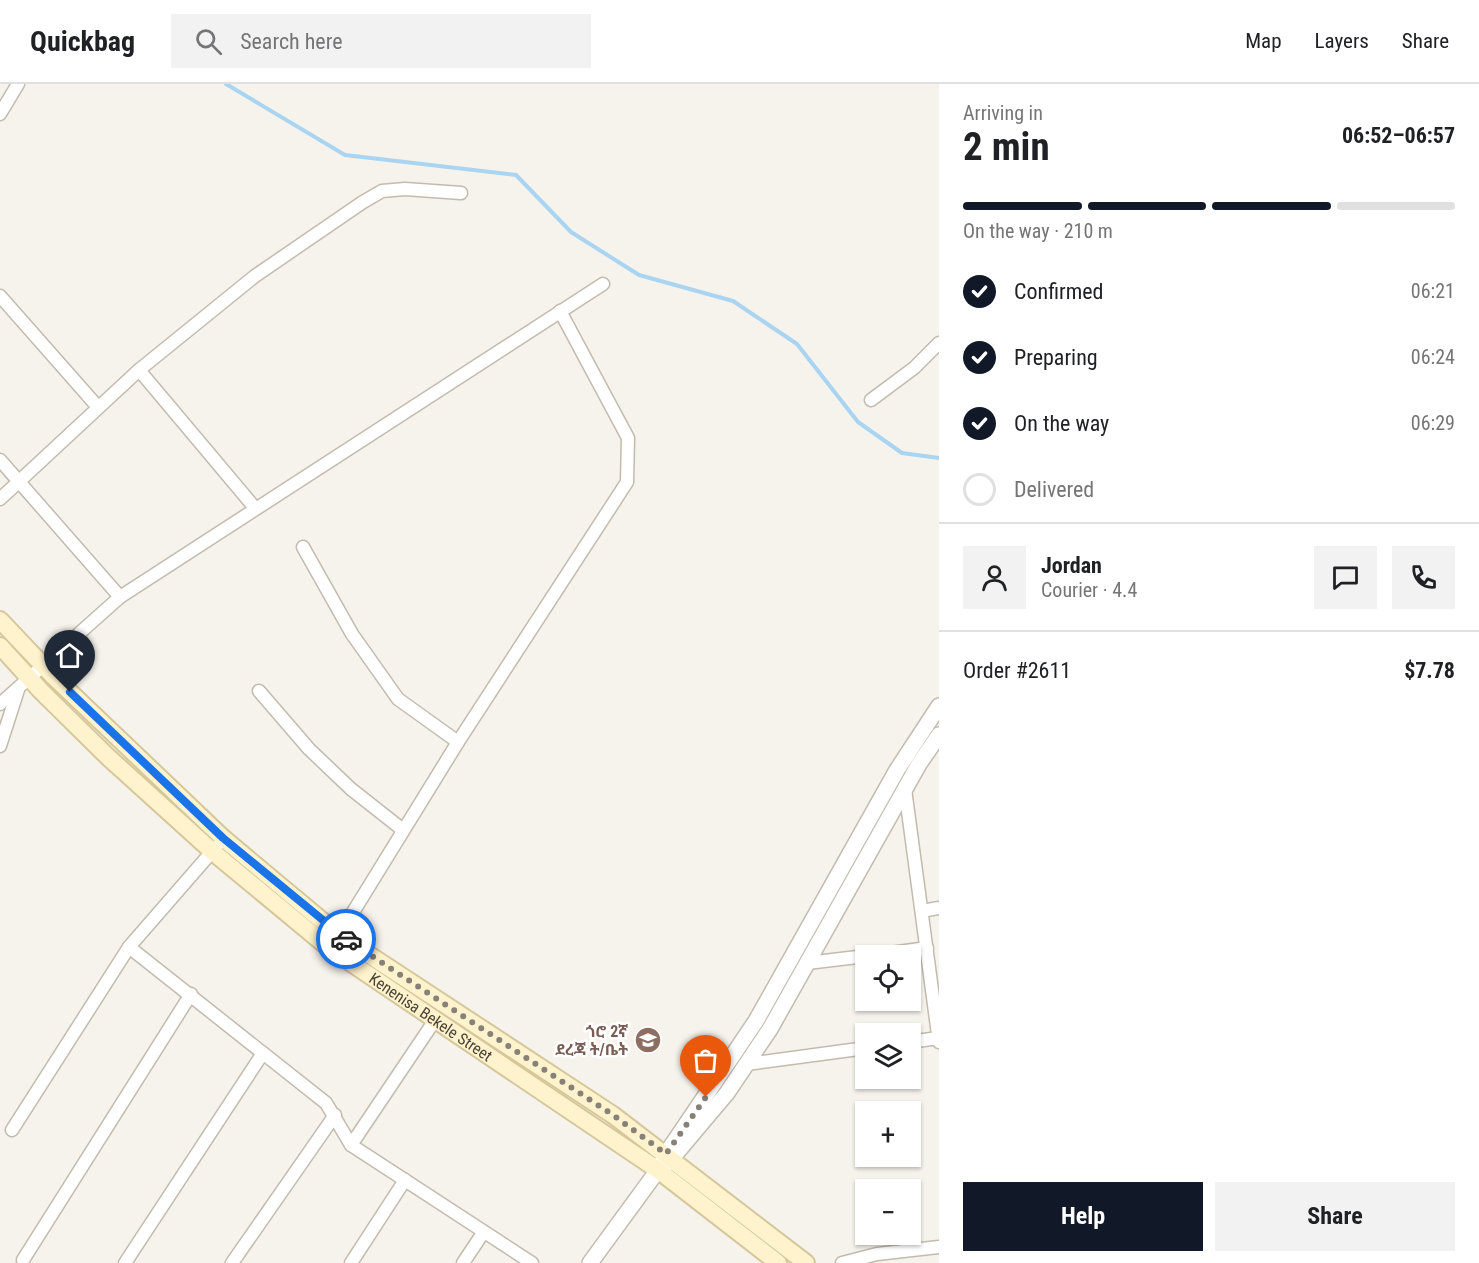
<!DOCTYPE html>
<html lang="en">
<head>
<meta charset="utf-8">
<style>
	body { margin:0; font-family:"Roboto Condensed","Noto Sans Ethiopic",sans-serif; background:#f2f2f2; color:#202124; height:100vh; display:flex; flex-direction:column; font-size:22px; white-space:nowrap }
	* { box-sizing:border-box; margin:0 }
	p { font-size:20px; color:#757577 }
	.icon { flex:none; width:33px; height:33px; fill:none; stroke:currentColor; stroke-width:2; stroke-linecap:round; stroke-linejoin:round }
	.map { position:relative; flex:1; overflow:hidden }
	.side { display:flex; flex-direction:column; background:#fff; width:540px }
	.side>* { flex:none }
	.controls { position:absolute; left:855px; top:861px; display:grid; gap:12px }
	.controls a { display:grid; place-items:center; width:66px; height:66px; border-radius:0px; background:#fff; box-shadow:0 2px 4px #0004; font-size:30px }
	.pin { position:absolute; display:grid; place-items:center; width:51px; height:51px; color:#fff; margin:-62px -26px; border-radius:50% 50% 50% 0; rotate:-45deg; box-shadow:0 0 6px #0007 }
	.pin .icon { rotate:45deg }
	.courier { position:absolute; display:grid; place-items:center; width:60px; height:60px; margin:-30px; border:4px solid #1a73e8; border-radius:50%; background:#fff; color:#222; box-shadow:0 2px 8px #0007 }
	.headline em { font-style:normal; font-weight:700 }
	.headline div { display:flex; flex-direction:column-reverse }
	.headline { display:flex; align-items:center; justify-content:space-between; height:102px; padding:0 24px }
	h1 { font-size:39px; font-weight:700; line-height:45px }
	.bar { display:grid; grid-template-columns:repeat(4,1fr); gap:9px 6px; align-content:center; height:72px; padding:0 24px }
	.bar i { height:8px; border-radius:4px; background:#e0e0e0 }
	.bar .active { background:#111827 }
	.bar p { grid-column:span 4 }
	.line { display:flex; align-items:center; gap:15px; padding:0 24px; border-top:2px solid #e0e0e0 }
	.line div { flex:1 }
	.round { display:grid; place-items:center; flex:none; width:63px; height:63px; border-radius:0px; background:#f2f2f2 }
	ol { padding:0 24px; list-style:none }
	li { display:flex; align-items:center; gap:18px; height:66px }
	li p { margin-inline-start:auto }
	li .icon { padding:6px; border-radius:50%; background:#111827; color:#fff; stroke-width:4 }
	li:last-child { color:#757577 }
	li i { width:33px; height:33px; border:3px solid #e0e0e0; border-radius:50% }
	.action { display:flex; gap:12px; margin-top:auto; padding:12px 24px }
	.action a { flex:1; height:69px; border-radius:0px; background:#111827; color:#fff; font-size:24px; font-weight:700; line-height:69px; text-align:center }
	.action a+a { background:#f2f2f2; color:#202124 }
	header { display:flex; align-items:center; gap:36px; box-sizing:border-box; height:84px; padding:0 30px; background:#fff; border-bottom:2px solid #e0e0e0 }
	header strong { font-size:28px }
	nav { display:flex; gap:33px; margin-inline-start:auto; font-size:21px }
	.search { width:420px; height:54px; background:#f2f2f2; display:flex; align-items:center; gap:15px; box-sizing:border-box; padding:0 21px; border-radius:0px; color:#757577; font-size:22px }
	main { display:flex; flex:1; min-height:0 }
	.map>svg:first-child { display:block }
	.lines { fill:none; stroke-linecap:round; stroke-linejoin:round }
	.stream { stroke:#a9d4f2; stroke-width:4 }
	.minor-casing { stroke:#c2bbae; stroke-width:15 }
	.tertiary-casing { stroke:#c2bbae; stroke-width:18 }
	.secondary-casing { stroke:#d6c79b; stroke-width:20 }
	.minor { stroke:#fff; stroke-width:12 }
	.tertiary { stroke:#fff; stroke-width:15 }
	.secondary { stroke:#fff3cd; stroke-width:16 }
	.done { stroke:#878178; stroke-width:6; stroke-dasharray:0 10.8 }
	.route { stroke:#1a73e8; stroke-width:8 }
	.labels { text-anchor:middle; stroke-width:5; stroke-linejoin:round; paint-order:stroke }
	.street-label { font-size:16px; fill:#4b4439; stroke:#fff }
	.education-label { font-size:16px; font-weight:bold; fill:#785e54; stroke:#fff; text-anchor:end }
</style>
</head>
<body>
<header>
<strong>Quickbag</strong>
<div class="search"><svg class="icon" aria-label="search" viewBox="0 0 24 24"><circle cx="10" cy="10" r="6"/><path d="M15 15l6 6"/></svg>Search here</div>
<nav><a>Map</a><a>Layers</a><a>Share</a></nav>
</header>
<main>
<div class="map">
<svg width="939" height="1179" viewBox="0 0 939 1179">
	<rect width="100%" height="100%" fill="#f6f3ec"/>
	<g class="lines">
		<!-- stream -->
		<path class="stream" d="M 226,0 L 345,71 L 516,91 L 571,148 L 639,191 L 733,217 L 797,260 L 858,338 L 902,369 L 939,374"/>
		<defs>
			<g id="minor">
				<path d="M 0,30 L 18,0"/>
				<path d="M 0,212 L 97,322"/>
				<path d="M 139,286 L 255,424"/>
				<path d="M 871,316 L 914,284 L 939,259"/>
				<path d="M 0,376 L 120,513"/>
				<path d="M 0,415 L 139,286 L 255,192 L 363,118 L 382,107 L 405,105 L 461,109"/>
				<path d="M 303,463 L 352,550 L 398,615 L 458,658"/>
				<path d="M 259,607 L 309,665 L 351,705 L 403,746"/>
				<path d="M 0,620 L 120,513 L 603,200"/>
				<path d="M 0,662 L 18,606"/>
				<path d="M 905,705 L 939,958"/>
				<path d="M 922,827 L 939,824"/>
				<path d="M 339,851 L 458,658 L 627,398 L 628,354 L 560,227"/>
				<path d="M 129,863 L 326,1019 L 351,1061 L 532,1179"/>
				<path d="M 869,872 L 927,864"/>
				<path d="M 807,879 L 866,872"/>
				<path d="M 910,958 L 938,954"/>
				<path d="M 747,980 L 866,964"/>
				<path d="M 12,1046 L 129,863 L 216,763"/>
				<path d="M 351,1061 L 435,936"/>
				<path d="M 23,1176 L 191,910"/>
				<path d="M 125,1179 L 263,969"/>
				<path d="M 232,1179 L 335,1031"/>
				<path d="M 351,1179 L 405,1096"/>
				<path d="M 463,1179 L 483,1149"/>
				<path d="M 842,1179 L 877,1170 L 939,1163"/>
			</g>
			<g id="tertiary">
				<path d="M 668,1079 L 727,1009 L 770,945 L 919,680 L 939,651"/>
				<path d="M 590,1179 L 658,1086 L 666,1070 L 756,937 L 897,686 L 939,622"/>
			</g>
			<g id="secondary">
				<path d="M 0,536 L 53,592 L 223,754 L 339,851 L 613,1031 L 806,1179"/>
				<path id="s1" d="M 0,562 L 42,608 L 108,673 L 213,768 L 329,864 L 658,1086 L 778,1179"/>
			</g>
		</defs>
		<!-- minor casing -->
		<use href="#minor" class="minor-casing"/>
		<!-- tertiary casing -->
		<use href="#tertiary" class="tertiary-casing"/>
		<!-- secondary casing -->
		<use href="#secondary" class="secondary-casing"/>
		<!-- minor -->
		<use href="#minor" class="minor"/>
		<!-- tertiary -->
		<use href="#tertiary" class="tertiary"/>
		<!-- secondary -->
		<use href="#secondary" class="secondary"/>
	</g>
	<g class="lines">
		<!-- done -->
		<path class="done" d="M 346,855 L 613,1031 L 666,1070 L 706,1013"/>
		<!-- route -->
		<path class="route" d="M 70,608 L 223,754 L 346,855"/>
	</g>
	<!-- icons -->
	<defs>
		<symbol id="school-disc" viewBox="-11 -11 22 22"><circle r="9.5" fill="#8d6e63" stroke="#fff"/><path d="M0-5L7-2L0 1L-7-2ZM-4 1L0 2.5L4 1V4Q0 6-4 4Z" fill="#fff"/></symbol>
	</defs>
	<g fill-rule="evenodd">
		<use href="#school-disc" x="633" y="941" width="30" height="30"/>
	</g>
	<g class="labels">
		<!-- street labels -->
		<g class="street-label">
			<text dy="6" stroke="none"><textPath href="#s1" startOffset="570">Kenenisa Bekele Street</textPath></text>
		</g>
		<!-- education labels -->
		<g class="education-label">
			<text x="628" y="953">ጎሮ 2ኛ<tspan x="628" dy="18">ደረጃ ት/ቤት</tspan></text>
		</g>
	</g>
</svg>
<div class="controls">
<a><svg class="icon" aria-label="locate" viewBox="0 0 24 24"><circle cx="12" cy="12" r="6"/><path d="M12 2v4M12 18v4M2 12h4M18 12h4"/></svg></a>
<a><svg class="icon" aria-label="layers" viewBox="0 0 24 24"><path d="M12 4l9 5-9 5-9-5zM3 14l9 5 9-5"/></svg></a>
<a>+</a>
<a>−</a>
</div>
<div class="pin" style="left:706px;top:1013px;background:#ea580c"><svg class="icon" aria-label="bag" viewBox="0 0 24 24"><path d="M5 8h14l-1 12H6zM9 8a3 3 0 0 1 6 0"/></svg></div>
<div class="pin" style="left:70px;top:608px;background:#1f2937"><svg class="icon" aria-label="home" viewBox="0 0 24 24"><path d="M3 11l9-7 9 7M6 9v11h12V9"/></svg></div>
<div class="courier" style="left:346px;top:855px"><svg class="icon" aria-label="car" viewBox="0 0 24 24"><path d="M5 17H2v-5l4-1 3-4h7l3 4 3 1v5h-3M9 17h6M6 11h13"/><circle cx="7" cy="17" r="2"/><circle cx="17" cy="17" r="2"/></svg></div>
</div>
<section class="side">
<div class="headline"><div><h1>2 min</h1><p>Arriving in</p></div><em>06:52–06:57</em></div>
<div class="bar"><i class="active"></i><i class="active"></i><i class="active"></i><i></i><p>On the way · 210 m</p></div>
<ol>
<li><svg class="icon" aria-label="check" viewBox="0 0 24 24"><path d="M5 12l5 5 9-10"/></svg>Confirmed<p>06:21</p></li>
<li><svg class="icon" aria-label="check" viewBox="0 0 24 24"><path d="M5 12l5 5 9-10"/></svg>Preparing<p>06:24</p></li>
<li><svg class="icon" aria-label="check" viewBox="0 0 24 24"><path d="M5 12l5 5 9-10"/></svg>On the way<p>06:29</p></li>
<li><i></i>Delivered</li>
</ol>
<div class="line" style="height:108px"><a class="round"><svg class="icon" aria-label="person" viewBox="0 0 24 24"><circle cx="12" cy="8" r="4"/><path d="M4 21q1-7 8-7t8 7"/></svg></a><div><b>Jordan</b><p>Courier · 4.4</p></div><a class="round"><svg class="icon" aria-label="chat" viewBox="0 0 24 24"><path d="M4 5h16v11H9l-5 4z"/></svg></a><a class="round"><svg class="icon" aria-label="phone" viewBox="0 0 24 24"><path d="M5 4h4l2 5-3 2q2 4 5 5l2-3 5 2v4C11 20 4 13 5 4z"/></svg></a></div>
<div class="line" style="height:78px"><div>Order #2611</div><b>$7.78</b></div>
<div class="action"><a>Help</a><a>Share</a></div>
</section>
</main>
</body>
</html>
